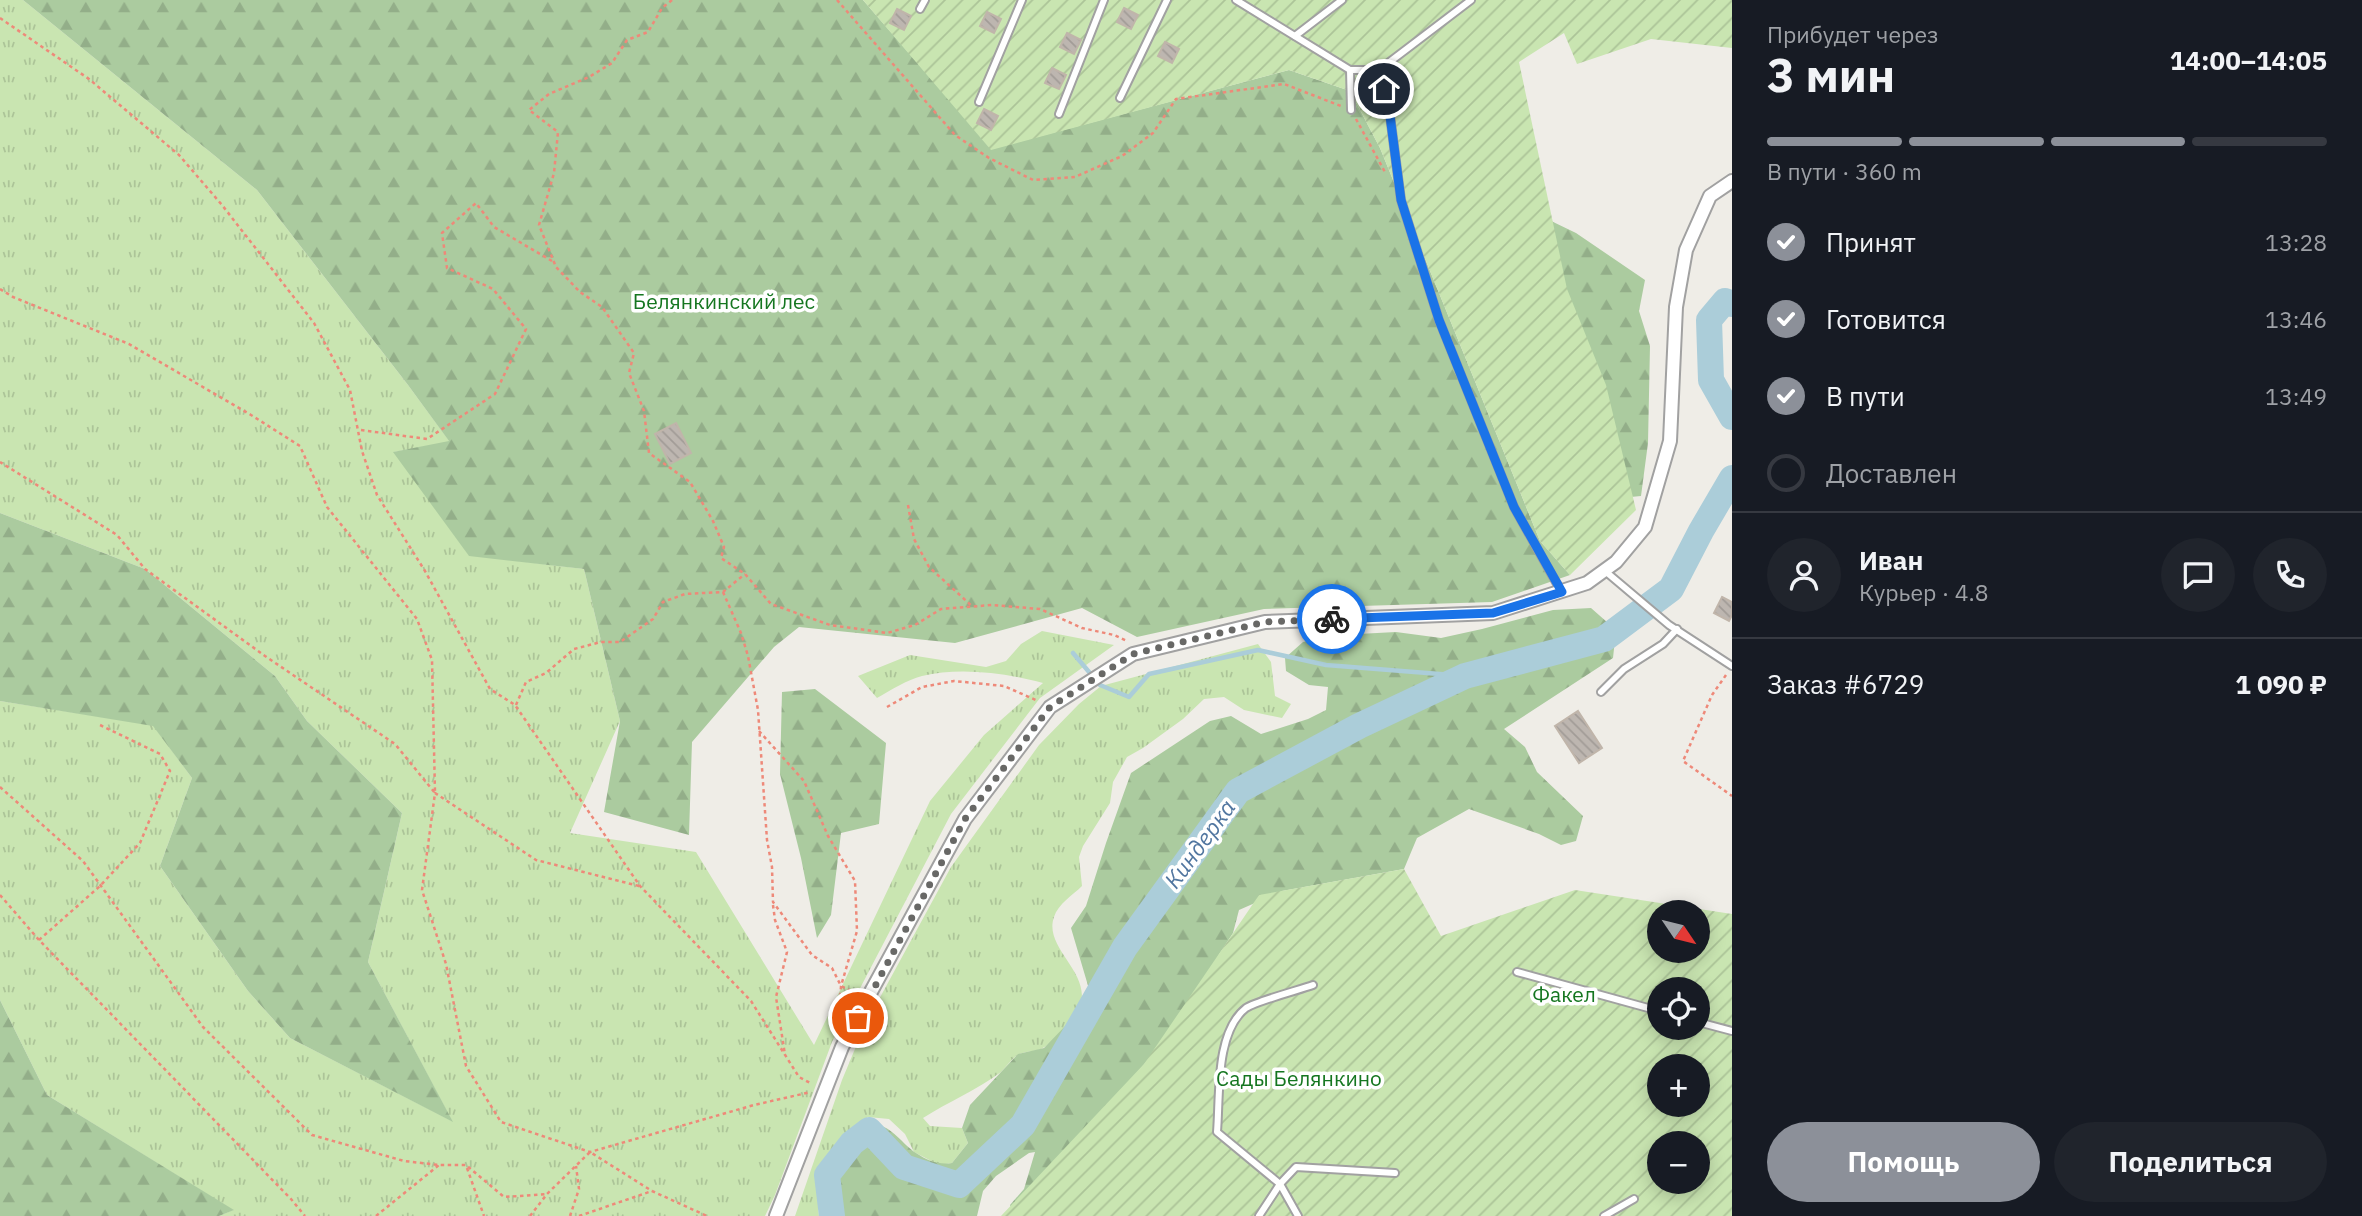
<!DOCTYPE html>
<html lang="ru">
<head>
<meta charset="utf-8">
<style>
	body { margin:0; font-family:"IBM Plex Sans",sans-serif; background:#20242c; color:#f1f3f6; height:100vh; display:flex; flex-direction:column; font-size:26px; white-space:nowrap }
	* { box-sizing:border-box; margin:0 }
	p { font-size:23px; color:#9ea1a6 }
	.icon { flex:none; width:38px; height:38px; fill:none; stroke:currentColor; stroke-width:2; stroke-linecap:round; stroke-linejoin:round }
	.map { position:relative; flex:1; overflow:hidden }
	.drawer { display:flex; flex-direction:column; background:#171b24; width:630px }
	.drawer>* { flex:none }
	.needle { width:46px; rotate:125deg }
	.tools { position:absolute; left:1647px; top:900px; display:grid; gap:14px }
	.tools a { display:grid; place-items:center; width:63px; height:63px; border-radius:50%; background:#171b24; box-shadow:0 4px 18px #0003; font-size:35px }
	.pin { position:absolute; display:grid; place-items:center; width:60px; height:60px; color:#fff; margin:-30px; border:4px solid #fff; border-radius:50%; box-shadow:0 2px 7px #0007 }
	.courier { position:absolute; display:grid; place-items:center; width:70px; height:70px; margin:-35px; border:5px solid #1a73e8; border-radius:50%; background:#fff; color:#222; box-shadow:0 2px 9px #0007 }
	.headline em { font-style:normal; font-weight:800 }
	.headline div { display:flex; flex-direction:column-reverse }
	.headline { display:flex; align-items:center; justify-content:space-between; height:119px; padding:0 35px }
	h1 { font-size:46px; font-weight:800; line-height:52px }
	.bar { display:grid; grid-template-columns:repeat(4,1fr); gap:10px 7px; align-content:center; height:84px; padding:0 35px }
	.bar i { height:9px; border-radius:5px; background:#363941 }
	.bar .on { background:#8c9099 }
	.bar p { grid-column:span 4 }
	.line { display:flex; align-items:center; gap:18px; padding:0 35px; border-top:2px solid #363941 }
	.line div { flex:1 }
	.round { display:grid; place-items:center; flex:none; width:74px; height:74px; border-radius:37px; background:#20242c }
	ol { padding:0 35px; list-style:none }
	li { display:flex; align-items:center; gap:21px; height:77px }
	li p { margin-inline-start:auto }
	li .icon { padding:7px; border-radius:50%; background:#8c9099; color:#fff; stroke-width:4 }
	li:last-child { color:#9ea1a6 }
	li i { width:38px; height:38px; border:4px solid #363941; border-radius:50% }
	.cta { display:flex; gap:14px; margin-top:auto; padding:14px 35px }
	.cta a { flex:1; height:80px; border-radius:42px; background:#8c9099; color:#fff; font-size:28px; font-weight:800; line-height:80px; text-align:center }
	.cta a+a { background:#20242c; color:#f1f3f6 }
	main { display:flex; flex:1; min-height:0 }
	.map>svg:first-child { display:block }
	.grass { fill:url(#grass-tufts) }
	.forest { fill:url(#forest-firs) }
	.garden { fill:url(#garden-furrows); fill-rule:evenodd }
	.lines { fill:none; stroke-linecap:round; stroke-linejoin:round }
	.stream { stroke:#abcdd9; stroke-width:4.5 }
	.river { stroke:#abcdd9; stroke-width:26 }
	.building { fill:url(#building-back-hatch); stroke:#c0b5aa; stroke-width:2 }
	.service-casing { stroke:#a1a1a1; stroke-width:10 }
	.minor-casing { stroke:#a1a1a1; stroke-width:16 }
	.path { stroke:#ee8979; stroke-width:2.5; stroke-dasharray:3.5 3.5; stroke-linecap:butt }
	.service { stroke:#fff; stroke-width:6 }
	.minor { stroke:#fff; stroke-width:12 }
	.done { stroke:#686866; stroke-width:7; stroke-dasharray:0 12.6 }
	.route { stroke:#1a73e8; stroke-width:9 }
	.labels { text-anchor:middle; stroke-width:7; stroke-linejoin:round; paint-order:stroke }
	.park-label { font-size:21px; fill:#157620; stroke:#fff }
	.water-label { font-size:23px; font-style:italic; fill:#5176a0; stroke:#fff }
</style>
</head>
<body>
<main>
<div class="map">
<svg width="1732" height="1216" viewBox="0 0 1732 1216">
	<defs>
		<pattern id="grass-tufts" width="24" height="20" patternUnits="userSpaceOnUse" patternTransform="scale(1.75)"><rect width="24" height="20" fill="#c9e5b1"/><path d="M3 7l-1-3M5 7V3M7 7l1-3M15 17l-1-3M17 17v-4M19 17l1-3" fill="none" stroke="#acc498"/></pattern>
		<pattern id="forest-firs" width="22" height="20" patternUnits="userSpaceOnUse" patternTransform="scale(1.75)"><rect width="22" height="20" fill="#abcb9f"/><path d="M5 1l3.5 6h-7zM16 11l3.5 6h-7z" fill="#93ae89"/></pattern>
		<pattern id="garden-furrows" width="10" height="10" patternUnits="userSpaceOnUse" patternTransform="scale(1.75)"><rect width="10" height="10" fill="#c9e5b1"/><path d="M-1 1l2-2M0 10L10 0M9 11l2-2" fill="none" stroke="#acc498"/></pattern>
		<pattern id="building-back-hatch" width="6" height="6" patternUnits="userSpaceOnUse" patternTransform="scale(1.75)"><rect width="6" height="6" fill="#bdb6b0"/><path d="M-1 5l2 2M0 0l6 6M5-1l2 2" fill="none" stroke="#a29c97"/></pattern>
	</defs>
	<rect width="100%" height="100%" fill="#efede7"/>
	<!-- grass -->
	<g class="grass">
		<path d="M 0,0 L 23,0 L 257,190 L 408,385 L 450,442 L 394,452 L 469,555 L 584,569 L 620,721 L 570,833 L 696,852 L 814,1045 L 930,801 L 984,735 L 1043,683 C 1006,673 960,667 922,676 C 907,680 891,690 877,698 L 858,676 L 910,655 L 986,667 L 1006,661 L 1021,644 L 1042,631 L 1114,645 L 1040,698 L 951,814 L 832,1042 L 775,1195 L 765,1216 L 219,1216 L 233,1210 L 47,1095 L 0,1000 L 0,701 L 153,725 L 192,778 L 160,866 L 248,991 L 290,1038 L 452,1121 L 368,962 L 402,813 L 307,721 L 275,676 L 145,569 L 0,513 Z"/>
		<path d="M 1258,644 L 1271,662 L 1275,696 L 1291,704 L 1282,718 L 1244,710 L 1224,697 L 1204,699 L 1183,719 L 1143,748 L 1127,757 L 1113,782 L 1110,803 L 1083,846 L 1079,857 L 1082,886 C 1073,895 1058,904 1054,917 C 1043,948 1092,973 1080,1006 C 1076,1016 1051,1045 1041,1049 C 1033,1052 1022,1051 1016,1056 C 1010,1061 1006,1067 1001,1072 C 977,1090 948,1102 923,1118 L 930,1126 L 962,1128 L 968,1143 L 952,1163 L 939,1165 L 914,1152 L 905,1134 L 889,1119 L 868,1117 C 857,1126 828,1153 823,1166 C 818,1181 817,1201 819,1216 L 795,1216 L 842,1080 L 865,1025 L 951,867 L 1039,745 L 1079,704 L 1101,686 Z"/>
	</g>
	<!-- forest -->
	<g class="forest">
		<path d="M 23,0 L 863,0 L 992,149 L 1289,70 L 1350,91 L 1380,148 L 1540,541 L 1570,575 L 1492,602 L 1264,609 L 1137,637 L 1082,608 L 955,643 L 799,627 L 774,647 L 692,742 L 689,835 L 604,812 L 620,721 L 584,569 L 469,556 L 393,452 L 449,441 L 408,385 L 257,190 Z"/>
		<path d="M 1547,219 L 1576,233 L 1645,280 L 1639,311 L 1650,346 L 1648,443 L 1641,496 L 1620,498 Z"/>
		<path d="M 0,513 L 145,569 L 275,676 L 307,721 L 402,813 L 368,962 L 453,1122 L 290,1038 L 248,991 L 160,866 L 192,778 L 153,726 L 0,701 Z"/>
		<path d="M 1591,608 L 1616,630 L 1613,658 L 1504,729 L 1525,747 L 1537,772 L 1583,816 L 1576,841 L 1561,845 L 1539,834 L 1469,809 L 1417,838 L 1404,869 L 1282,891 L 1239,910 L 1233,933 L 1218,956 L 1213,984 L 1014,1216 L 1010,1205 L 1024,1189 L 1035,1152 L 1029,1153 L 996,1176 L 983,1191 L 977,1216 L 824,1216 L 822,1172 C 836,1156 847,1139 865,1128 C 886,1116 901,1144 916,1153 C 928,1161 939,1165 952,1163 L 968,1143 L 962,1128 L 970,1105 L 1018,1054 L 1044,1048 L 1069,1022 L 1089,989 L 1071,928 L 1086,906 L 1106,843 L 1131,773 L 1210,721 L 1231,716 L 1261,734 L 1308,719 L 1326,710 L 1328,687 L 1309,685 L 1286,671 L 1285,658 L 1303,642 L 1339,635 L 1396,632 L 1441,638 L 1482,629 L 1553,610 Z"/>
		<path d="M 815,689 L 886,743 L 879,824 L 841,833 L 831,915 L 817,938 L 801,858 L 780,774 L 782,692 Z"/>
		<path d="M 0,1000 L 47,1095 L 234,1210 L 219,1216 L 0,1216 Z"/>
	</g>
	<!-- garden -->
	<g class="garden">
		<path d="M 863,0 L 1732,0 L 1732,48 L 1651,39 L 1577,64 L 1564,33 L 1519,62 L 1567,289 L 1606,385 L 1636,510 L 1570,575 L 1540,541 L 1380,148 L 1350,91 L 1289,70 L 991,150 Z"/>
		<path d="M 1404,869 L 1441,936 L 1575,890 L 1732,914 L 1732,1216 L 1001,1216 L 1144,1064 L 1259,895 ZM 1659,912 L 1698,912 L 1698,950 L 1659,950 ZM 1659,989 L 1698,989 L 1698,1027 L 1659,1027 ZM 1659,1066 L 1698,1066 L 1698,1104 L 1659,1104 ZM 1659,1143 L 1698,1143 L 1698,1181 L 1659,1181 Z"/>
	</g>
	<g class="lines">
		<!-- stream -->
		<path class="stream" d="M 1073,653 L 1100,685 L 1129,697 L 1149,674 L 1258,650 L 1326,665 L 1465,676"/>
		<!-- river -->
		<g class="river">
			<path d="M 1732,304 L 1725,301 L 1709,320 L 1711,380 L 1732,417"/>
			<path d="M 832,1216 L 827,1175 L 852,1143 L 869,1130 L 904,1167 L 959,1185 L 1023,1125 L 1125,947 L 1238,791 L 1359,726 L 1465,676 L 1604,639 L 1671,589 L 1701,531 L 1732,478"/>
		</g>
	</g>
	<!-- building -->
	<g class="building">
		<path d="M 1124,8 L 1138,15 L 1131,29 L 1117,22 Z"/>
		<path d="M 897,9 L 911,16 L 904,30 L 890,23 Z"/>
		<path d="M 987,12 L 1001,19 L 994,33 L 980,26 Z"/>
		<path d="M 1067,33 L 1081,40 L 1074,54 L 1060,47 Z"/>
		<path d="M 1165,42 L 1179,49 L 1172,63 L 1158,56 Z"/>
		<path d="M 1052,68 L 1066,75 L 1059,89 L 1045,83 Z"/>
		<path d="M 984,109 L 998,116 L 991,130 L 977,123 Z"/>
		<path d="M 676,423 L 691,453 L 670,464 L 655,434 Z"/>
		<path d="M 1722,597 L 1732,602 L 1732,615 L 1729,621 L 1714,613 Z"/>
		<path d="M 1578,711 L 1602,748 L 1579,763 L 1555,726 Z"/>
	</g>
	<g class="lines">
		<defs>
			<g id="service">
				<path d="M 1236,0 L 1350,70 L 1379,70 L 1389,108 L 1401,200 L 1439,320 L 1514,507 L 1561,591"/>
				<path d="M 920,9 L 925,0"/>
				<path d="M 1295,36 L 1342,0"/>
				<path d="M 1350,70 L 1351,110"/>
				<path d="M 1379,70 L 1471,0"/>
				<path d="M 1120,98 L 1167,0"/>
				<path d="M 979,102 L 1022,0"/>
				<path d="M 1059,114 L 1104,0"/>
				<path d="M 1605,571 L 1669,625 L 1732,666"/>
				<path d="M 1601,692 L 1624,669 L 1663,644 L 1677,629"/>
				<path d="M 1517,972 L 1659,1011"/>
				<path d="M 1698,1022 L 1732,1031"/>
				<path d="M 1259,1216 L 1280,1184 L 1296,1167 L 1395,1173"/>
				<path d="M 1298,1216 L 1280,1184 L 1217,1132 C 1220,1096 1215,1032 1246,1008 C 1257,1001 1299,990 1313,985"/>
				<path d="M 1604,1216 L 1634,1199"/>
			</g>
			<path id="minor" d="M 776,1216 L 842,1047 L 867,999 L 965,819 L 1050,707 L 1133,654 L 1265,622 L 1493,613 L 1587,583 L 1616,562 L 1645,527 L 1670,441 L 1676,307 L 1686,250 L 1710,196 L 1732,181"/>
		</defs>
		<!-- service casing -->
		<use href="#service" class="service-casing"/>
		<!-- minor casing -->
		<use href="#minor" class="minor-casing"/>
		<!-- path -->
		<g class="path">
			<path d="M 672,0 L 662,8 L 648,32 L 627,40 L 612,63 L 589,77 L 549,94 L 529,110 L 558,132 L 554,173 L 539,225 L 556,267 L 580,292 L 602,307 L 634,353 L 629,373 L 644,411 L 649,453 L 690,482 L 713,521 L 724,547 L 721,558 L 745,574 L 771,604 L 830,625 L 887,633 L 915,625 L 941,609 L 992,605 L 1040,609 L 1082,628 L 1114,635 L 1127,641"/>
			<path d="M 837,0 L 955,135 L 989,158 L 1033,180 L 1075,177 L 1122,156 L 1153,133 L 1176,99 L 1284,84 L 1341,106"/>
			<path d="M 0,18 L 89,79 L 179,155 L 222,205 L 314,323 L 350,390 L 362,451 L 377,495 L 425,571 L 490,689 L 515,705 L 640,886 L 751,1001 L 799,1077 L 812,1084"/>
			<path d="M 1356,119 L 1386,174"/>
			<path d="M 0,289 L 13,297 L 129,344 L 251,415 L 300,446 L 327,507 L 417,619 L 432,660 L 435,793 L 395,744 L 265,656 L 145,569 L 117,535 L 0,462"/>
			<path d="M 361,430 L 427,439 L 495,394 L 526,329 L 493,289 L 447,268 L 442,233 L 476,203 L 494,227 L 552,261"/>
			<path d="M 908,505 L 914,539 L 929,567 L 973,607"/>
			<path d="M 723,592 L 741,633 L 748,656 L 758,710 L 767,840 L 772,867 L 773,902 L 812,955 L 832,968 L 841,986 L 857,994"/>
			<path d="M 1726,675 L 1712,695 L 1683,761 L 1732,796"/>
			<path d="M 516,705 L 526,682 L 546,673 L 574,649 L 601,642 L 620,642 L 653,619 L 663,602 L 685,594 L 723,592 L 745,574"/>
			<path d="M 887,707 L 922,687 L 954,681 L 1004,686 L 1038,701"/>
			<path d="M 759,731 L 804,781 L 828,836 L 855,881 L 857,931 L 841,986 L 840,1002 L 843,1017"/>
			<path d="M 0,787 L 83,861 L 203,1027 L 312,1135 L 404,1161 L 439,1165 L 466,1165 L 504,1197 L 547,1194"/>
			<path d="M 639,886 L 536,860 L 435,793 L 422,890 L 446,964 L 466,1066 L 501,1122 L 590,1152 L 754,1105 L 811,1092"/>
			<path d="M 0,895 L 39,940 L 291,1199 L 305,1216"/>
			<path d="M 773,905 L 775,920 L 787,952 L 776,997 L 785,1055"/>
			<path d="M 39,940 L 100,886 L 140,843 L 170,771 L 160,754 L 98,724"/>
			<path d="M 467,1168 L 484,1216"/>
			<path d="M 376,1216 L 439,1165"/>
			<path d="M 530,1216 L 547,1194 L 590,1152 L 652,1191 L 707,1216"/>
			<path d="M 570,1216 L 579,1189 L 576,1166"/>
			<path d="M 579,1216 L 652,1191"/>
		</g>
		<!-- service -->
		<use href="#service" class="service"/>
		<!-- minor -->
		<use href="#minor" class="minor"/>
	</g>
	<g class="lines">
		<!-- done -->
		<path class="done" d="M 858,1018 L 965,819 L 1050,707 L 1133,654 L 1265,622 L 1332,619"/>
		<!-- route -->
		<path class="route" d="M 1332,619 L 1493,613 L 1562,592 L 1514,507 L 1439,320 L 1401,200 L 1389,108 L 1384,89"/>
	</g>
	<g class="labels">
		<!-- park labels -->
		<g class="park-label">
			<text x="724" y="309">Белянкинский лес</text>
			<text x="1564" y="1002">Факел</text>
			<text x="1299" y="1086">Сады Белянкино</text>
		</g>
		<!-- water labels -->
		<g class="water-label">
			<text transform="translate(1200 844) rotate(-54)" y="8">Киндерка</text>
		</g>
	</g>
</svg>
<div class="tools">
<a><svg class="needle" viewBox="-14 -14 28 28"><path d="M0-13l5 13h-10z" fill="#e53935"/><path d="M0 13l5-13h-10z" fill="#9ea1a6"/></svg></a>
<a><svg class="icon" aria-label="locate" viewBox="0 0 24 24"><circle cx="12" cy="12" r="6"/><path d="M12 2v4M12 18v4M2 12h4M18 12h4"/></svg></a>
<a>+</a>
<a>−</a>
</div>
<div class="pin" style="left:858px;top:1018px;background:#ea580c"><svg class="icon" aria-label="bag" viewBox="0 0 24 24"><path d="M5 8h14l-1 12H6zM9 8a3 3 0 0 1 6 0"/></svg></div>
<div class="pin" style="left:1384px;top:89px;background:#1f2937"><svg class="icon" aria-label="home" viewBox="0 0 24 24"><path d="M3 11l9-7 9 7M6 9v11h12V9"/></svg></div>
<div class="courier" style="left:1332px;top:619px"><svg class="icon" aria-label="bike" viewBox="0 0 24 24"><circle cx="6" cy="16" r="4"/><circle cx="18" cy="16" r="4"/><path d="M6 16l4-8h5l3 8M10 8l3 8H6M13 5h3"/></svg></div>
</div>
<section class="drawer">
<div class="headline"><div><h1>3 мин</h1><p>Прибудет через</p></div><em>14:00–14:05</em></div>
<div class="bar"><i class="on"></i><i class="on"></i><i class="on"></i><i></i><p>В пути · 360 m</p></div>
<ol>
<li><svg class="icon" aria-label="check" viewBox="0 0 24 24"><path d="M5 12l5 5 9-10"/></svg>Принят<p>13:28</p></li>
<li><svg class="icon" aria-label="check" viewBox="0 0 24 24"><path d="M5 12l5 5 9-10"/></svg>Готовится<p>13:46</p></li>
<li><svg class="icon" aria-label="check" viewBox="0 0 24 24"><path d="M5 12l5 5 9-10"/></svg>В пути<p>13:49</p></li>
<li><i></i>Доставлен</li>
</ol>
<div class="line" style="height:126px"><a class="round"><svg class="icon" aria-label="person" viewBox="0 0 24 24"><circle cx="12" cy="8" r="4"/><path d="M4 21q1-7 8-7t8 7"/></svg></a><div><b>Иван</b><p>Курьер · 4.8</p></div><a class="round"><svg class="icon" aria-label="chat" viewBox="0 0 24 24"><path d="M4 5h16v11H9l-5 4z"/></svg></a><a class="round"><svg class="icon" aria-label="phone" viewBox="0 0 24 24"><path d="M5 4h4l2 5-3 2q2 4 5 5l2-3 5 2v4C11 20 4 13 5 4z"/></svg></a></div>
<div class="line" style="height:91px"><div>Заказ #6729</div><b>1 090 ₽</b></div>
<div class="cta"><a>Помощь</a><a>Поделиться</a></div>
</section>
</main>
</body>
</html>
